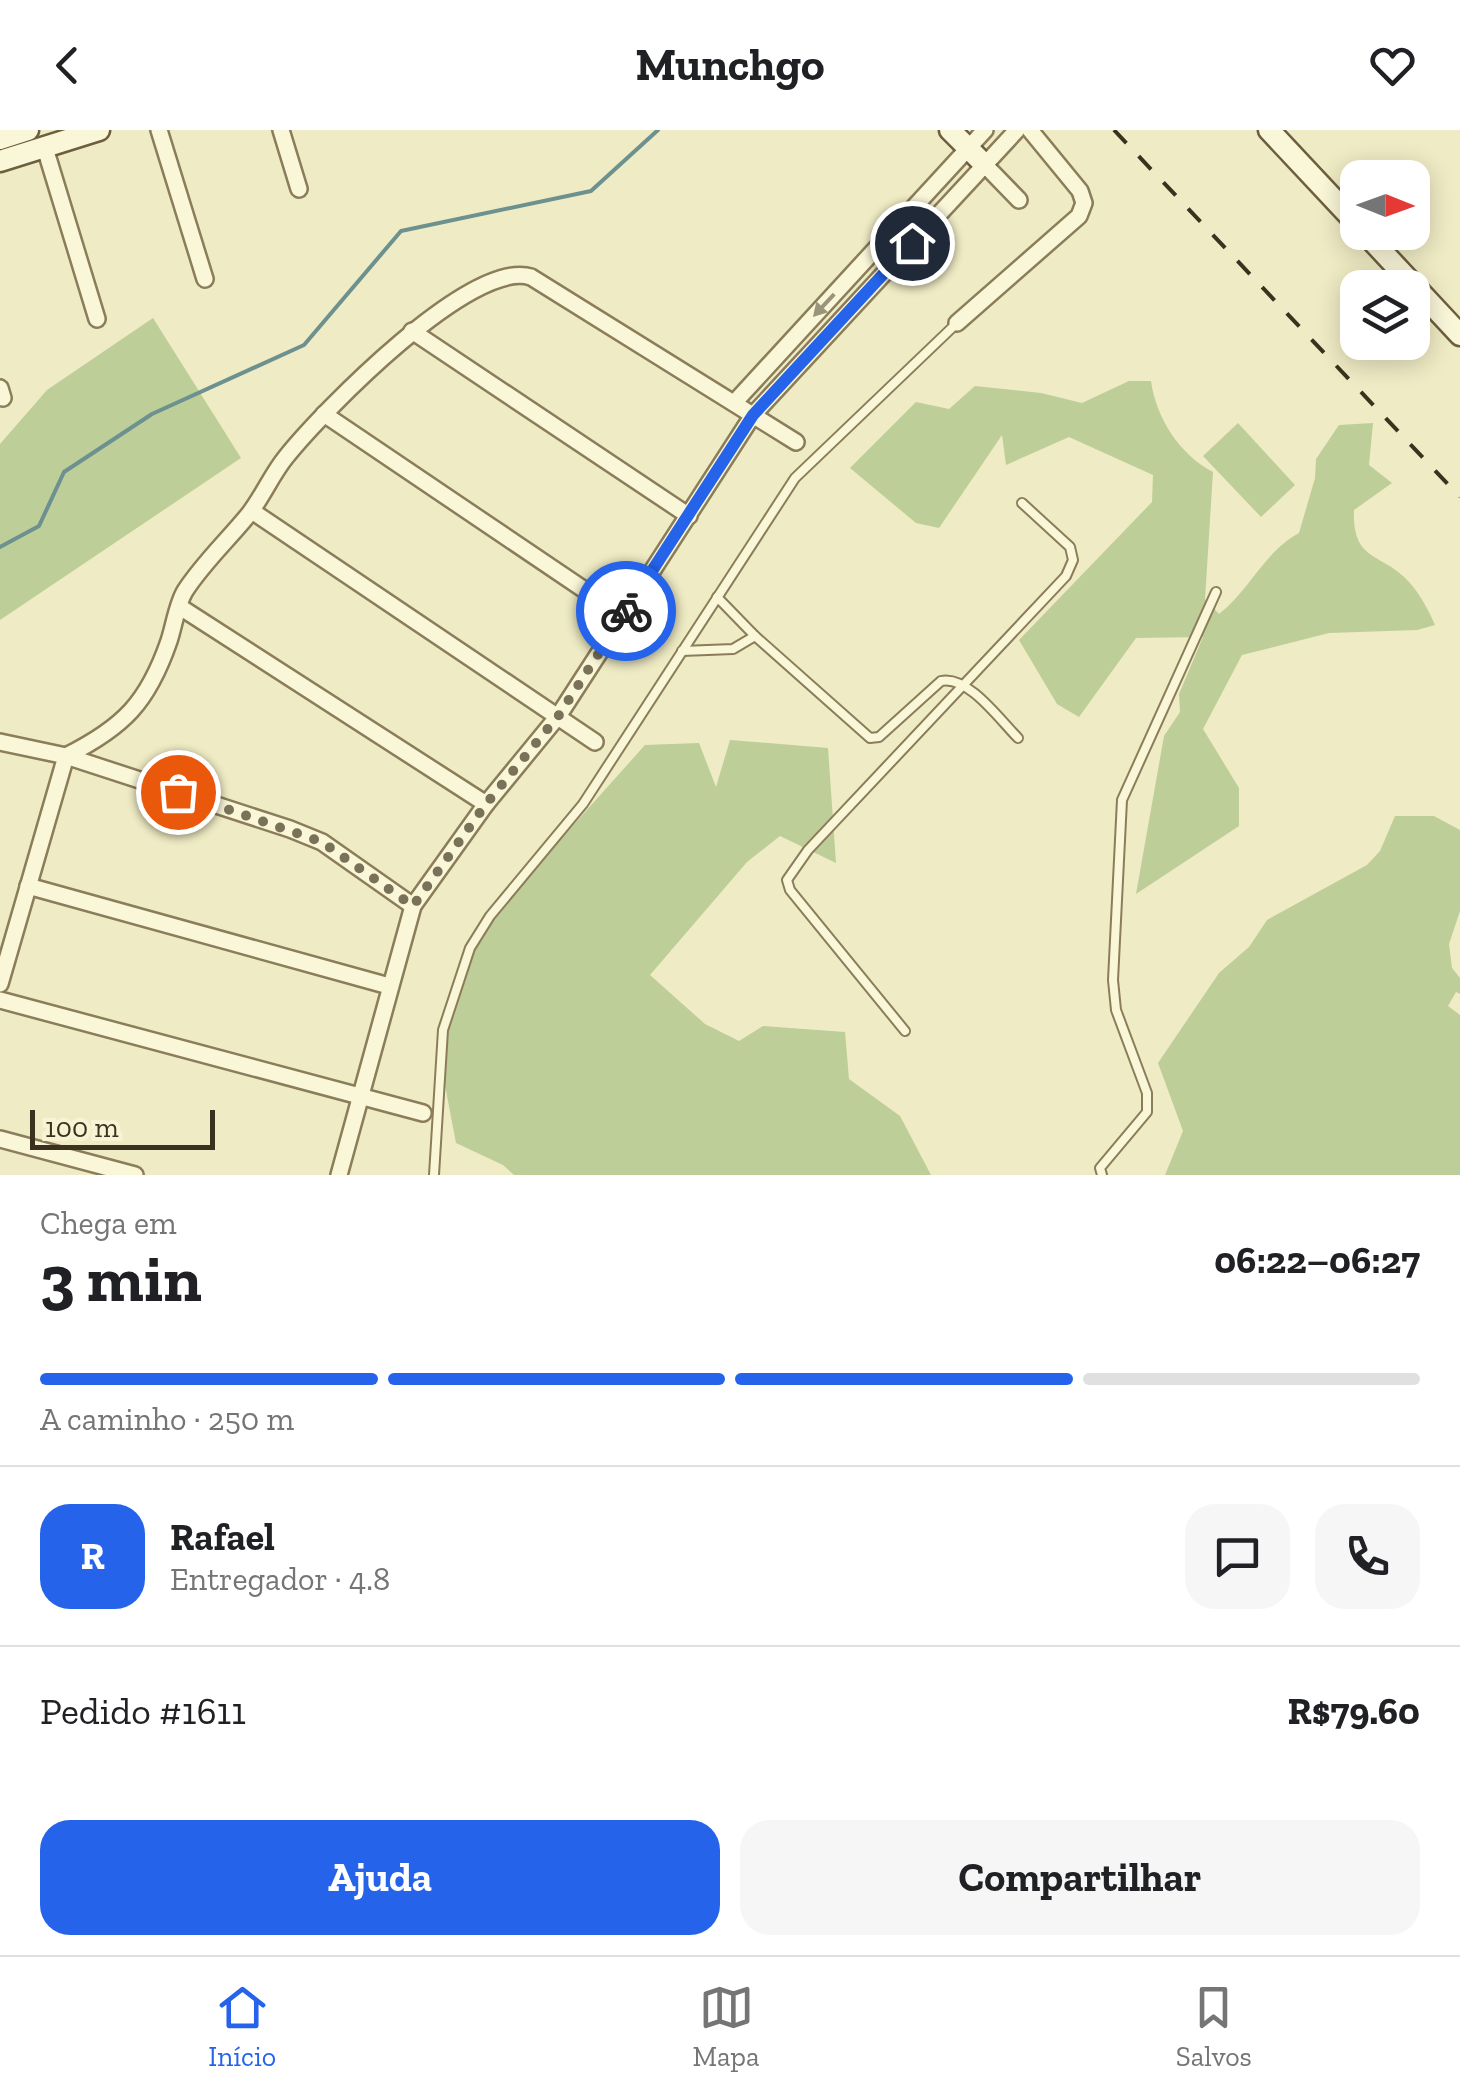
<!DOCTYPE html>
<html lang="pt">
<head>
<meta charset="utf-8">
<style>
	body { margin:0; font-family:"Zilla Slab",serif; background:#f6f6f6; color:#202124; height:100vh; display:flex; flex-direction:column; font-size:38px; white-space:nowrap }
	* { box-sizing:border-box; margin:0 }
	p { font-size:32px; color:#757577 }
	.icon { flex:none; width:55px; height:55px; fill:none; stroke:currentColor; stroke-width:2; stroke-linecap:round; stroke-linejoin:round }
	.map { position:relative; height:1045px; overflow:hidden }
	.side { display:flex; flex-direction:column; background:#fff; flex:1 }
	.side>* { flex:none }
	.needle { width:65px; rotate:91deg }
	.buttons { position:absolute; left:1340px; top:30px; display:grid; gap:20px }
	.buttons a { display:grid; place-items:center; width:90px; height:90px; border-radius:20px; background:#fff; box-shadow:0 5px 25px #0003; font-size:50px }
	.scale { position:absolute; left:30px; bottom:25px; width:185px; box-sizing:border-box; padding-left:10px; border:5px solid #3a311e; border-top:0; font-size:28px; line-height:35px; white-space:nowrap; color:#3a311e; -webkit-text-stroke:8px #f7f3d4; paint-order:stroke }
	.pin { position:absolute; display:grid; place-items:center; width:85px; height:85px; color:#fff; margin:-42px; border:5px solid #fff; border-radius:50%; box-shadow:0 2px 10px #0007 }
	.courier { position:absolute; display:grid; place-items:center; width:100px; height:100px; margin:-50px; border:8px solid #2563eb; border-radius:50%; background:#fff; color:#222; box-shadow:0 2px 12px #0007 }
	.head em { font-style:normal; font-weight:800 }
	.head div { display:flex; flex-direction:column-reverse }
	.head { display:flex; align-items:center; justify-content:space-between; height:170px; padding:0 40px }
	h1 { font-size:65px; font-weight:800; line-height:75px }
	.bar { display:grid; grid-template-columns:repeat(4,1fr); gap:15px 10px; align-content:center; height:120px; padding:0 40px }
	.bar i { height:12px; border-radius:8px; background:#e0e0e0 }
	.bar .current { background:#2563eb }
	.bar p { grid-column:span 4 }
	.line { display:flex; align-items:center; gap:25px; padding:0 40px; border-top:2px solid #e0e0e0 }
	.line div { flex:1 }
	.round { display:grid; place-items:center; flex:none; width:105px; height:105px; border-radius:30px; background:#f6f6f6 }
	.button { display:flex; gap:20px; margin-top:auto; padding:20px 40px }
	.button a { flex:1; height:115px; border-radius:30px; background:#2563eb; color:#fff; font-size:40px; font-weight:800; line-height:115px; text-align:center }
	.button a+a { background:#f6f6f6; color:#202124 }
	header { display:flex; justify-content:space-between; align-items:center; height:130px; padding:0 40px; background:#fff; font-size:45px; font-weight:800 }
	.dock { display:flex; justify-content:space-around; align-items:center; height:140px; border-top:2px solid #e0e0e0; background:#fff; font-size:28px; color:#757577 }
	.dock a { display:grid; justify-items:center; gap:5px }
	.dock .current { color:#2563eb }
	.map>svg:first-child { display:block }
	.green { fill:#bdce98 }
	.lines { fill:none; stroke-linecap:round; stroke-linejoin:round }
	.stream { stroke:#6c918f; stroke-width:4 }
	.lane-casing { stroke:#8b7d5a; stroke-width:12 }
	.street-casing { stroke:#8b7d5a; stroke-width:20 }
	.secondary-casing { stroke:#6d5e3d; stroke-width:25 }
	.lane { stroke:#faf6d8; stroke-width:8 }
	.street { stroke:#faf6d8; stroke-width:15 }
	.secondary { stroke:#faf6d8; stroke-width:20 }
	.rail { stroke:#3a311e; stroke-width:4; stroke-dasharray:18 18; stroke-linecap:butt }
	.oneway { fill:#9a947b }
	.done { stroke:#797258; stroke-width:10; stroke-dasharray:0 18 }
	.route { stroke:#2563eb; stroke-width:12 }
</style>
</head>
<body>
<header><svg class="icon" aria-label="back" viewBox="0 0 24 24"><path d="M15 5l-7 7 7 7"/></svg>Munchgo<svg class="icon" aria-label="heart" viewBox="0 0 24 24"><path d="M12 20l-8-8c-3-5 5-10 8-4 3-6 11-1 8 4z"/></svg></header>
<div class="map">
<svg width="1460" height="1045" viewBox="0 0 1460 1045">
	<rect width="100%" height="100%" fill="#efebc4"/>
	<!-- green -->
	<g class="green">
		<path d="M 153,188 L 241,328 L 0,490 L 0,314 L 47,260 Z"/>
		<path d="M 1129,251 L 1151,251 C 1156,288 1180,325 1213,342 L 1205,469 L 1219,484 C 1250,460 1264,422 1299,403 L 1315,348 L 1316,329 L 1339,295 L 1373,293 L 1369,335 L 1392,353 L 1354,380 C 1352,433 1382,422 1409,452 C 1420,464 1429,481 1435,495 L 1417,500 L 1329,503 L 1242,525 L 1203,599 L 1239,658 L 1239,696 L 1136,764 L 1164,606 L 1180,582 L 1179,564 L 1203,507 L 1136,508 L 1079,587 L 1057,574 L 1019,510 L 1152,372 L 1153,345 L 1069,307 L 1006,335 L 1002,305 L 939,398 L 916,393 L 850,338 L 916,272 L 949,279 L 975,256 L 1041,263 L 1082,273 Z"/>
		<path d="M 1238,293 L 1295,355 L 1261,387 L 1203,326 Z"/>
		<path d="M 730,610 L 828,618 L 836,733 L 780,706 L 747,732 L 650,845 L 705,894 L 739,911 L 763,896 L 845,902 L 849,949 L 900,986 L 931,1045 L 514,1045 L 503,1035 L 456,1013 L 443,945 L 454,855 L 475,805 L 645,615 L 699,613 L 716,657 Z"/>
		<path d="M 1395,686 L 1434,686 L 1460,700 L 1460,781 L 1449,814 L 1452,838 L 1460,848 L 1460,864 L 1456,862 L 1448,876 L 1460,885 L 1460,1045 L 1165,1045 L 1183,1001 L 1158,933 L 1219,843 L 1249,817 L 1267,790 L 1367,735 L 1380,721 Z"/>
	</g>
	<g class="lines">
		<!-- stream -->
		<path class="stream" d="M 0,417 L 39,396 L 64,342 L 152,284 L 304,215 L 401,101 L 591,61 L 658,0"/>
		<defs>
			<g id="lane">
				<path d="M 717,467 L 755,506 L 870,608 L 879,607 L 941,551 C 968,545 1000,590 1018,608"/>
				<path d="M 682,521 L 733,519 L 755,506"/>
				<path d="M 905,901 L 790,760 L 787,750 L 808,720 L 1066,446 L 1073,430 L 1070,417 L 1022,373"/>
				<path d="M 434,1045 L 443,900 L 470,818 L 490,786 L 583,674 L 795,348 L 957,193"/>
				<path d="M 1102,1045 L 1100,1038 L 1147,982 L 1147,963 L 1116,880 L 1113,850 L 1122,670 L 1216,462"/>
			</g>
			<g id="street">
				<path d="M 159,0 L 205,149"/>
				<path d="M 281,0 L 299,59"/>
				<path d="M 45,18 L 97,189"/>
				<path d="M 985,35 L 1019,70"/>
				<path d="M 957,193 L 1079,86 L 1084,73 L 1080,61 L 1030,0"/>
				<path d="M 412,201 L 689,386"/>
				<path d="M 0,258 L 3,268"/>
				<path d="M 734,273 L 985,0"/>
				<path d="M 324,284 L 623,486"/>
				<path d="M 252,381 L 595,612"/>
				<path d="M 180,477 L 486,674"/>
				<path d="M 0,612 L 66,626 L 290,699 L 322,712 L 413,776"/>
				<path d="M 28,756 L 389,856"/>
				<path d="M 0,854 L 66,626 C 124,597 148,572 169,511 C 174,496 177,474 185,461 C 203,433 228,410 249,384 C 263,366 272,344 286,327 C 323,281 472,128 531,147 L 796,312"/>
				<path d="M 0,870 L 423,983"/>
				<path d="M 0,1009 L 135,1045"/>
				<path d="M 339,1045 L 413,776 L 486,674 L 559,585 L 753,285 L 1017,0"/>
			</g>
			<g id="secondary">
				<path d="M 950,0 L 985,35"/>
				<path d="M 1269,0 L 1358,95"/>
				<path d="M 0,9 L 28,0"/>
				<path d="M 0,31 L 99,0"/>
				<path d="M 1364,102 L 1460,205"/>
			</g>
		</defs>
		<!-- lane casing -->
		<use href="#lane" class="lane-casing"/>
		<!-- street casing -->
		<use href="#street" class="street-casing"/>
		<!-- secondary casing -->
		<use href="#secondary" class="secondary-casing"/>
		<!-- lane -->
		<use href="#lane" class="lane"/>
		<!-- street -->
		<use href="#street" class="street"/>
		<!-- secondary -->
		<use href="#secondary" class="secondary"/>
		<!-- rail -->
		<path class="rail" d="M 1114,0 L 1460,367"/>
	</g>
	<!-- one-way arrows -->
	<defs><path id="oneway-solid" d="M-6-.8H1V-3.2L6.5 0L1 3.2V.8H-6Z" transform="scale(2.5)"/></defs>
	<use class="oneway" href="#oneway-solid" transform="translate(824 175) rotate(133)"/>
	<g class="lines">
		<!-- done -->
		<path class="done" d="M 178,662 L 322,712 L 413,776 L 486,674 L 559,585 L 626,481"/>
		<!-- route -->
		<path class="route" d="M 626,481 L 753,285 L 912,113"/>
	</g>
</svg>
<div class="buttons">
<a><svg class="needle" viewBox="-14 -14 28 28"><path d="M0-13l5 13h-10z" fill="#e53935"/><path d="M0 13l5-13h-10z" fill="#757577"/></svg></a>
<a><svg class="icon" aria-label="layers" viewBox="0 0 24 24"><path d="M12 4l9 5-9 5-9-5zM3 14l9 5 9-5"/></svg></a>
</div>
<div class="scale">100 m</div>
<div class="pin" style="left:178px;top:662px;background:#ea580c"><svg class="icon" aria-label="bag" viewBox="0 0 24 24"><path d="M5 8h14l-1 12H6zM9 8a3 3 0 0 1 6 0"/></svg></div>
<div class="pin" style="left:912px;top:113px;background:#1f2937"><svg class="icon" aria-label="home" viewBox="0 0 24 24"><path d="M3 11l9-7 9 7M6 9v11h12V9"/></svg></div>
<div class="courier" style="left:626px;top:481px"><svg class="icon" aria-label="bike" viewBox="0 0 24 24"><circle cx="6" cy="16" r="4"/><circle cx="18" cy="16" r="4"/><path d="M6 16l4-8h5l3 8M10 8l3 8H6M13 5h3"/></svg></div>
</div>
<section class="side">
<div class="head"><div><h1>3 min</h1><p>Chega em</p></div><em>06:22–06:27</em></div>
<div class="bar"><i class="current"></i><i class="current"></i><i class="current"></i><i></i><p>A caminho · 250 m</p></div>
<div class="line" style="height:180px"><b class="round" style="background:#2563eb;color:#fff">R</b><div><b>Rafael</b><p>Entregador · 4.8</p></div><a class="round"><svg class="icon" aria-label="chat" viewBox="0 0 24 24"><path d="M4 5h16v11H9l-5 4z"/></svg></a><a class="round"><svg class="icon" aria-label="phone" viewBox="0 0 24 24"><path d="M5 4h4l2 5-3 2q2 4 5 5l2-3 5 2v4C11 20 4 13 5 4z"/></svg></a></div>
<div class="line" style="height:130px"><div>Pedido #1611</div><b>R$79.60</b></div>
<div class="button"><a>Ajuda</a><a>Compartilhar</a></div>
</section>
<nav class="dock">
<a class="current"><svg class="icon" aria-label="home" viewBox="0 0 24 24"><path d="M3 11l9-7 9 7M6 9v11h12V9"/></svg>Início</a>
<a><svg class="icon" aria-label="map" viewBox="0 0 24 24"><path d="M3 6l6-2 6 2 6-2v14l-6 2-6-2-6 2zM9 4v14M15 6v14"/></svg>Mapa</a>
<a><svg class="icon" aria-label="saved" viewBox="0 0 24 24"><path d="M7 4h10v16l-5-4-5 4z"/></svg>Salvos</a>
</nav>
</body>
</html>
